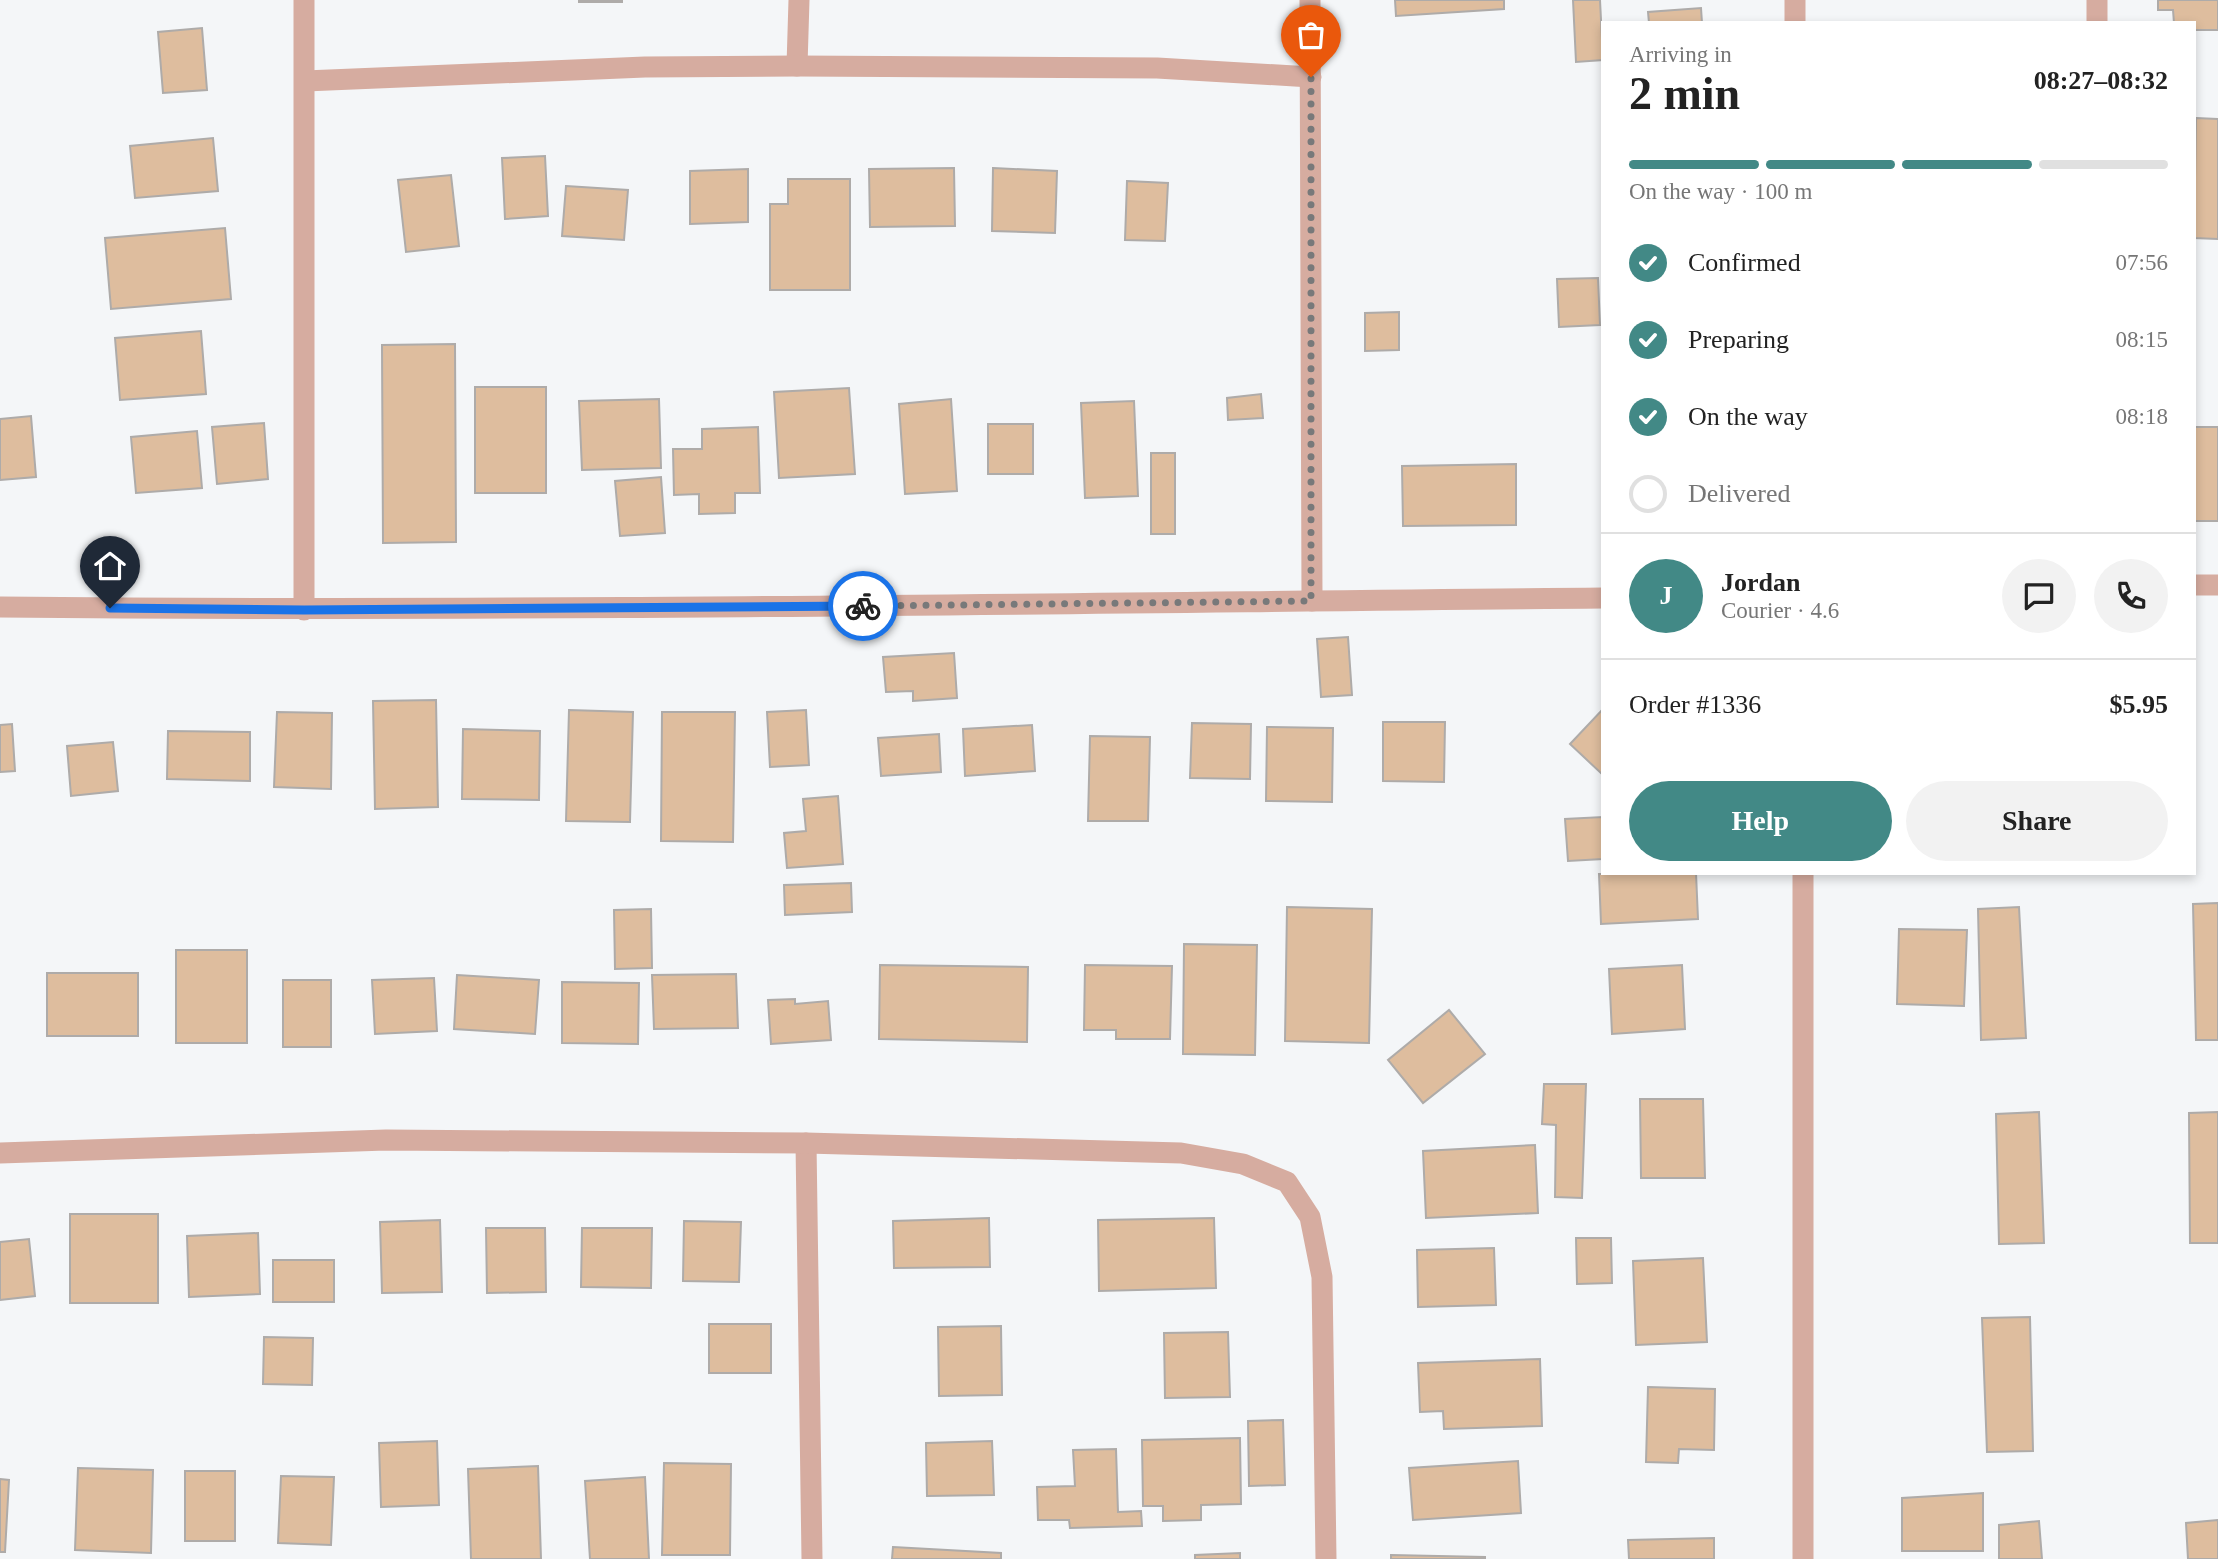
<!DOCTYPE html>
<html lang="en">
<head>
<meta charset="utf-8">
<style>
	body { margin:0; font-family:Georgia,serif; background:#f2f2f2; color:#222; height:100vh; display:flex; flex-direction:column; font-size:26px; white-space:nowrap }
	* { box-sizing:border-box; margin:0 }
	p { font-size:23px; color:#767676 }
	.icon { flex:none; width:38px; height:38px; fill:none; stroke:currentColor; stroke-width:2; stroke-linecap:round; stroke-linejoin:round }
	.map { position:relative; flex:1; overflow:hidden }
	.sheet { position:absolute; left:1601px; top:21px; width:595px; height:854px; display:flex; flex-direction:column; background:#fff; border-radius:0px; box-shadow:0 4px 10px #0003 }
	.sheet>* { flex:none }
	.pin { position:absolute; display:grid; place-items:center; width:60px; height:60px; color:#fff; margin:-72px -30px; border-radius:50% 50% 50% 0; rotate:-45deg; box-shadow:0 0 7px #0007 }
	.pin .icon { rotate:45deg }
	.courier { position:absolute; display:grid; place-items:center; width:70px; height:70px; margin:-35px; border:5px solid #1a73e8; border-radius:50%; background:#fff; color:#222; box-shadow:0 2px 9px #0007 }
	.summary em { font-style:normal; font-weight:700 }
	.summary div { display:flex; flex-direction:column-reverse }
	.summary { display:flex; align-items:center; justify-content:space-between; height:119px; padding:0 28px }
	h1 { font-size:46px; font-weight:700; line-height:52px }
	.bar { display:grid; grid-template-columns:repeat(4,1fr); gap:10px 7px; align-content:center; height:84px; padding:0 28px }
	.bar i { height:9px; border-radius:5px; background:#e0e0e0 }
	.bar .current { background:#428986 }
	.bar p { grid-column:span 4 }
	.line { display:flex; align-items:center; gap:18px; padding:0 28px; border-top:2px solid #e0e0e0 }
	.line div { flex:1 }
	.round { display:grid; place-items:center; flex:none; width:74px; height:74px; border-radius:37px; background:#f2f2f2 }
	ol { padding:0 28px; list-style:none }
	li { display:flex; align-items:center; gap:21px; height:77px }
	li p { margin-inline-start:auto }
	li .icon { padding:7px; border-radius:50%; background:#428986; color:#fff; stroke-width:4 }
	li:last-child { color:#767676 }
	li i { width:38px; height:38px; border:4px solid #e0e0e0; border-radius:50% }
	.cta { display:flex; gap:14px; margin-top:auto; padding:14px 28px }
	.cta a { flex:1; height:80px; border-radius:42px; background:#428986; color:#fff; font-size:28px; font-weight:700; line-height:80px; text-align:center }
	.cta a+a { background:#f2f2f2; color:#222 }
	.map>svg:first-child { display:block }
	.building { fill:#debd9e; stroke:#aeaba9; stroke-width:2 }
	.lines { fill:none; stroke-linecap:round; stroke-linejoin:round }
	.minor { stroke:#d6aca0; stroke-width:21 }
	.tertiary { stroke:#d6aca0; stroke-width:21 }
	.done { stroke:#78797a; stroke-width:7; stroke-dasharray:0 12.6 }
	.route { stroke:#1a73e8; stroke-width:9 }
</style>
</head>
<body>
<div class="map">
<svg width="2218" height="1559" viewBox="0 0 2218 1559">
	<rect width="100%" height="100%" fill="#f4f6f8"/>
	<!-- building -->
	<g class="building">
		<rect x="579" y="0" width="43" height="2"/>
		<path d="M 1395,0 L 1504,0 L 1504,9 L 1396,16 Z"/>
		<path d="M 1573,0 L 1600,0 L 1603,60 L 1576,62 Z"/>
		<path d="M 2158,0 L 2218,0 L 2218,30 L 2194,30 L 2194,23 L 2174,23 L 2173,10 L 2158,10 Z"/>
		<path d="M 1701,8 L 1702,23 L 1649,23 L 1648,12 Z"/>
		<path d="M 202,28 L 207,90 L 163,93 L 158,32 Z"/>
		<path d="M 2196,118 L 2218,119 L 2218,239 L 2194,238 Z"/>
		<path d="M 213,138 L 218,191 L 135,198 L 130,146 Z"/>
		<path d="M 545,156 L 548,216 L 505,219 L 502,158 Z"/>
		<path d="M 954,168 L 955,226 L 870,227 L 869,169 Z"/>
		<path d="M 993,168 L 1057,171 L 1055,233 L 992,231 Z"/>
		<path d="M 748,169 L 748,222 L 690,224 L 690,171 Z"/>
		<path d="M 451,175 L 459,246 L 406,252 L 398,180 Z"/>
		<path d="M 788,179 L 850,179 L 850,290 L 770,290 L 770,204 L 788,204 Z"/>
		<path d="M 1127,181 L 1168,183 L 1165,241 L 1125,240 Z"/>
		<path d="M 566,186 L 628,190 L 624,240 L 562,236 Z"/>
		<path d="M 225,228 L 231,299 L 111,309 L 105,238 Z"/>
		<path d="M 1598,278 L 1600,325 L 1559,327 L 1557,279 Z"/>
		<path d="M 1399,312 L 1399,350 L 1365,351 L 1365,313 Z"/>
		<path d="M 201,331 L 206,394 L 120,400 L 115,338 Z"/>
		<path d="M 455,344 L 456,542 L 383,543 L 382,345 Z"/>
		<rect x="475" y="387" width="71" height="106"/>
		<path d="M 849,388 L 855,474 L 779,478 L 774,392 Z"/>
		<path d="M 1261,394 L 1263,418 L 1228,420 L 1227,398 Z"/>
		<path d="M 659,399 L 661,468 L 582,470 L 579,401 Z"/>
		<path d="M 951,399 L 957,491 L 905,494 L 899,404 Z"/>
		<path d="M 1134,401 L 1138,496 L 1085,498 L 1081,403 Z"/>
		<path d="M 31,416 L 36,477 L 0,480 L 0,419 Z"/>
		<path d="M 264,423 L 268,479 L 217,484 L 212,427 Z"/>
		<rect x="988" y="424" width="45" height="50"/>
		<path d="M 758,427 L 760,493 L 735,493 L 735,513 L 699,514 L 699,494 L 674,495 L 673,449 L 702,449 L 702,429 Z"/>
		<rect x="2194" y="427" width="24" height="94"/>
		<path d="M 197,431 L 202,488 L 136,493 L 131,437 Z"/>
		<rect x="1151" y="453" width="24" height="81"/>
		<path d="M 1516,464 L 1516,525 L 1403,526 L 1402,466 Z"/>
		<path d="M 661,477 L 665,533 L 620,536 L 615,481 Z"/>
		<path d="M 1348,637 L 1352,695 L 1321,697 L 1317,639 Z"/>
		<path d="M 954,653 L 957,698 L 913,701 L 913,691 L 886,692 L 883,657 Z"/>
		<path d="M 436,700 L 438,807 L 375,809 L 373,701 Z"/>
		<path d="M 1603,709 L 1603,775 L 1570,744 Z"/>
		<path d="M 569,710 L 633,712 L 630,822 L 566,821 Z"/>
		<path d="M 806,710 L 809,765 L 770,767 L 767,712 Z"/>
		<path d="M 277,712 L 332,713 L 331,789 L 274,787 Z"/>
		<path d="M 662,712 L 735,712 L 733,842 L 661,841 Z"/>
		<path d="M 1383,722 L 1445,722 L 1444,782 L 1383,781 Z"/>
		<path d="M 1192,723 L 1251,724 L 1250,779 L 1190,778 Z"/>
		<path d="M 12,724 L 15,771 L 0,772 L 0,725 Z"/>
		<path d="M 1032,725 L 1035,771 L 965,776 L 963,729 Z"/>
		<path d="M 1267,727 L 1333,728 L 1332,802 L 1266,801 Z"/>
		<path d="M 463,729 L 540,731 L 539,800 L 462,799 Z"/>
		<path d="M 168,731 L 250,732 L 250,781 L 167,779 Z"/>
		<path d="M 939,734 L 941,772 L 881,776 L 878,738 Z"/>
		<path d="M 1090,736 L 1150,737 L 1148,821 L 1088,821 Z"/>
		<path d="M 113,742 L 118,791 L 71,796 L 67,746 Z"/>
		<path d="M 838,796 L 843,864 L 787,868 L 784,833 L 806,831 L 803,799 Z"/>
		<path d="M 1603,817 L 1603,859 L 1568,861 L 1565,819 Z"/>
		<path d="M 1696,873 L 1698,919 L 1601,924 L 1599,874 Z"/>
		<path d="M 851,883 L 852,912 L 785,915 L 784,885 Z"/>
		<path d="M 2218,903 L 2218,1040 L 2196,1040 L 2193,904 Z"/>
		<path d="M 1287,907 L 1372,909 L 1369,1043 L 1285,1041 Z"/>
		<path d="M 2019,907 L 2026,1038 L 1981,1040 L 1978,909 Z"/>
		<path d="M 651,909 L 652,968 L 615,969 L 614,910 Z"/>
		<path d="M 1899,929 L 1967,930 L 1964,1006 L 1897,1004 Z"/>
		<path d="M 1184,944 L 1257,945 L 1255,1055 L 1183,1054 Z"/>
		<rect x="176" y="950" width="71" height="93"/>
		<path d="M 880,965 L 1028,967 L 1027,1042 L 879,1039 Z"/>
		<path d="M 1085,965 L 1172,966 L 1170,1039 L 1116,1039 L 1116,1030 L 1084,1030 Z"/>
		<path d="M 1682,965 L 1685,1029 L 1612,1034 L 1609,969 Z"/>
		<rect x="47" y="973" width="91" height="63"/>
		<path d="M 736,974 L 738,1028 L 654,1029 L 652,975 Z"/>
		<path d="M 457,975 L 539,980 L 535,1034 L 454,1029 Z"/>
		<path d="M 434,978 L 437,1031 L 375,1034 L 372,980 Z"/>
		<rect x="283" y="980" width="48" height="67"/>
		<path d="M 562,982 L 639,983 L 638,1044 L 562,1043 Z"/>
		<path d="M 795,999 L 795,1004 L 828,1001 L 831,1040 L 771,1044 L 768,1000 Z"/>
		<path d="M 1449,1010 L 1485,1054 L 1423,1103 L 1388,1060 Z"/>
		<path d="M 1544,1084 L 1586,1084 L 1582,1198 L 1555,1197 L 1556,1125 L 1542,1124 Z"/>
		<path d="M 1640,1099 L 1703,1099 L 1705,1178 L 1641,1178 Z"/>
		<path d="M 2039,1112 L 2044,1243 L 1999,1244 L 1996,1114 Z"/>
		<path d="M 2218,1112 L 2218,1243 L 2190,1243 L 2189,1113 Z"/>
		<path d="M 1535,1145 L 1538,1213 L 1426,1218 L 1423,1151 Z"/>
		<rect x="70" y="1214" width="88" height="89"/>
		<path d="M 989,1218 L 990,1267 L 894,1268 L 893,1221 Z"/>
		<path d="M 1214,1218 L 1216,1288 L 1099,1291 L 1098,1220 Z"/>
		<path d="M 440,1220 L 442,1292 L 382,1293 L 380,1222 Z"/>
		<path d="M 684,1221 L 741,1222 L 739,1282 L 683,1281 Z"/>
		<path d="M 486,1228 L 545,1228 L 546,1292 L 487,1293 Z"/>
		<path d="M 582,1228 L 652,1228 L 651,1288 L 581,1287 Z"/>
		<path d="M 258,1233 L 260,1294 L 189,1297 L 187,1236 Z"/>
		<path d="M 1576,1238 L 1611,1238 L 1612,1283 L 1577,1284 Z"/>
		<path d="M 29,1239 L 35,1296 L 0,1300 L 0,1242 Z"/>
		<path d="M 1494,1248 L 1496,1305 L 1418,1307 L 1417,1250 Z"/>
		<path d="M 1703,1258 L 1707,1342 L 1636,1345 L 1633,1261 Z"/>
		<rect x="273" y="1260" width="61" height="42"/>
		<path d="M 2030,1317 L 2033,1451 L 1987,1452 L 1982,1318 Z"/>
		<rect x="709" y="1324" width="62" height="49"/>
		<path d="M 1001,1326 L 1002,1395 L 939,1396 L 938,1327 Z"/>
		<path d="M 1228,1332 L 1230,1397 L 1165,1398 L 1164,1333 Z"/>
		<path d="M 264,1337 L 313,1338 L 312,1385 L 263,1384 Z"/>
		<path d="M 1540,1359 L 1542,1426 L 1444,1429 L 1443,1411 L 1420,1412 L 1418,1363 Z"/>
		<path d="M 1648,1387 L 1715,1389 L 1714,1450 L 1679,1449 L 1678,1463 L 1646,1462 Z"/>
		<path d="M 1283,1420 L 1285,1485 L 1249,1486 L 1248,1421 Z"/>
		<path d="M 1240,1438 L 1241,1504 L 1201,1505 L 1201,1520 L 1163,1521 L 1163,1506 L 1143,1506 L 1142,1440 Z"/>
		<path d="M 437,1441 L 439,1505 L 381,1507 L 379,1443 Z"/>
		<path d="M 992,1441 L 994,1495 L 927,1496 L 926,1443 Z"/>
		<path d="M 1116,1449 L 1118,1512 L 1141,1511 L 1142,1526 L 1070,1528 L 1069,1520 L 1038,1520 L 1037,1487 L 1075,1486 L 1073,1450 Z"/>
		<path d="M 1518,1461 L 1521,1513 L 1413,1520 L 1409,1468 Z"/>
		<path d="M 664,1463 L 731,1464 L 730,1555 L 662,1555 Z"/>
		<path d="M 538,1466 L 541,1559 L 471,1559 L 468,1469 Z"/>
		<path d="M 78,1468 L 153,1470 L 151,1553 L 75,1550 Z"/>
		<rect x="185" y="1471" width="50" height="70"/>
		<path d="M 281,1476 L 334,1477 L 331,1545 L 278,1543 Z"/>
		<path d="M 645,1477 L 649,1559 L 590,1559 L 585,1481 Z"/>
		<path d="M 0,1479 L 9,1480 L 5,1552 L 0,1552 Z"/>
		<path d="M 1983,1493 L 1983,1551 L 1902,1551 L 1902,1498 Z"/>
		<path d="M 2218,1520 L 2218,1559 L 2188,1559 L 2186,1523 Z"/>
		<path d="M 2039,1521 L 2042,1559 L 1999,1559 L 1999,1525 Z"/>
		<path d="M 1714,1538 L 1714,1559 L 1629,1559 L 1628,1540 Z"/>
		<path d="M 893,1547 L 1001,1553 L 1001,1559 L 892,1559 Z"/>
		<path d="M 1240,1553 L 1240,1559 L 1195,1559 L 1195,1555 Z"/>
		<path d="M 1391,1555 L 1485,1557 L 1485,1559 L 1391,1559 Z"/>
	</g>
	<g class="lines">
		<!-- minor -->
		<g class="minor">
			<path d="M 1310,0 L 1312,601"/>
			<path d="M 2097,0 L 2097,23"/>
			<path d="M 797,66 L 799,0"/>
			<path d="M 305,81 L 645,67 L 797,66 L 1157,68 L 1311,77"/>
			<path d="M 2194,585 L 2218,585"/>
			<path d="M 0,607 C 534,612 1069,603 1603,598"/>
			<path d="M 304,610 L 304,0"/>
			<path d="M 806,1143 L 812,1559"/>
			<path d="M 0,1153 L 386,1140 L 806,1143 L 1181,1153 L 1243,1164 L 1287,1182 L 1310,1217 L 1322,1277 L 1326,1559"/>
		</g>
		<!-- tertiary -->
		<g class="tertiary">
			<path d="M 1795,23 L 1795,0"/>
			<path d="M 1803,1559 L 1803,873"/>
		</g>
	</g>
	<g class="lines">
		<!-- done -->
		<path class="done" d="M 863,606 L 1311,601 L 1311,77"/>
		<!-- route -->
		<path class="route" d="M 110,608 L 304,610 L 863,606"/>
	</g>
</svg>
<div class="pin" style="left:1311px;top:77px;background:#ea580c"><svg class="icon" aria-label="bag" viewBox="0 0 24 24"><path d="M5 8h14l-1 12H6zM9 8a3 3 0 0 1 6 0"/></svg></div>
<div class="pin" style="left:110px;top:608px;background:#1f2937"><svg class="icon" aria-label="home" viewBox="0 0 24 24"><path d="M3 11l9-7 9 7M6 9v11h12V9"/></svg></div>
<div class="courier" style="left:863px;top:606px"><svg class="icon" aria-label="bike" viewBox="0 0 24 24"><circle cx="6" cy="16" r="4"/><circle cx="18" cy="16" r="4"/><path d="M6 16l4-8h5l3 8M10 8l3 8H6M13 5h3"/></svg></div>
<section class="sheet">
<div class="summary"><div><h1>2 min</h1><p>Arriving in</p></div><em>08:27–08:32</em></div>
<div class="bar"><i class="current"></i><i class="current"></i><i class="current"></i><i></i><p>On the way · 100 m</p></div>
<ol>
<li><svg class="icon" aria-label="check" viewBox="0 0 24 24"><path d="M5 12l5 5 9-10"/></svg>Confirmed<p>07:56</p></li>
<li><svg class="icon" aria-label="check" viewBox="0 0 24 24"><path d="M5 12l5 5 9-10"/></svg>Preparing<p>08:15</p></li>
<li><svg class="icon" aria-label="check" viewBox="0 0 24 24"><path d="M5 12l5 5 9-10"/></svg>On the way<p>08:18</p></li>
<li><i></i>Delivered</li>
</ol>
<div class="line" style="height:126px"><b class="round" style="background:#428986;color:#fff">J</b><div><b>Jordan</b><p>Courier · 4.6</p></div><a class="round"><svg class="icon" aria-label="chat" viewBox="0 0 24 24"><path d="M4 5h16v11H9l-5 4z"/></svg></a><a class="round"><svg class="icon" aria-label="phone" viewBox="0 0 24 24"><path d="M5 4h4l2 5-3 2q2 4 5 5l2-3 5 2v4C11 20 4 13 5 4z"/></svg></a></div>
<div class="line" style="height:91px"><div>Order #1336</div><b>$5.95</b></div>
<div class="cta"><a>Help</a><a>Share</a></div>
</section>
</div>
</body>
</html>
